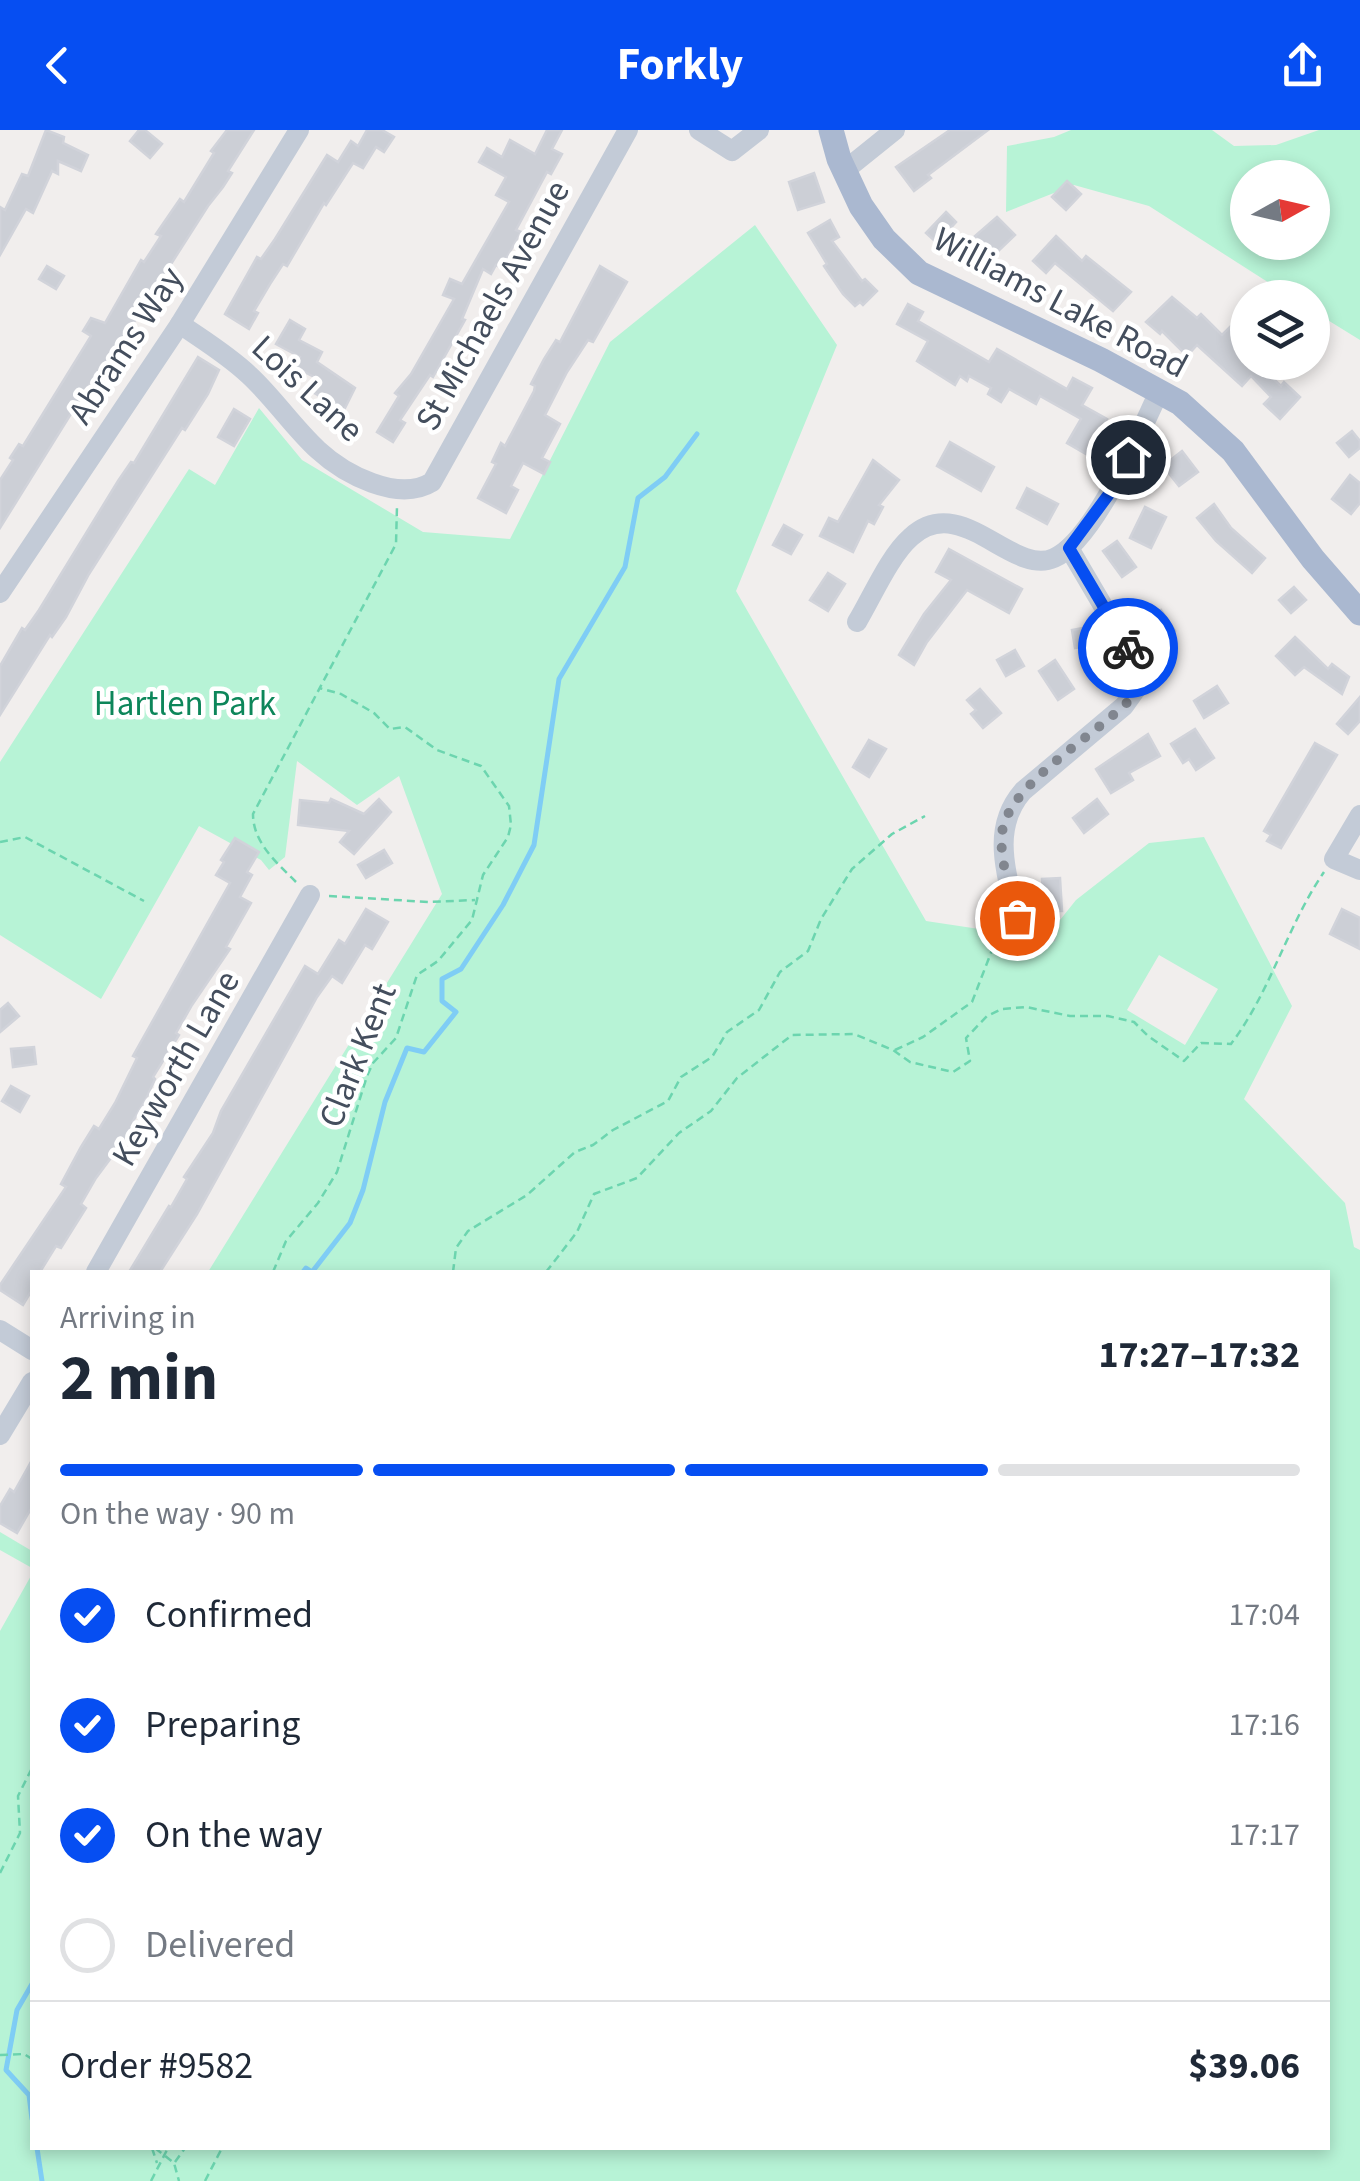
<!DOCTYPE html>
<html lang="en">
<head>
<meta charset="utf-8">
<style>
	body { margin:0; font-family:"Source Sans 3",sans-serif; background:#f2f2f3; color:#1f2937; height:100vh; display:flex; flex-direction:column; font-size:38px; white-space:nowrap }
	* { box-sizing:border-box; margin:0 }
	p { font-size:32px; color:#747a83 }
	.icon { flex:none; width:55px; height:55px; fill:none; stroke:currentColor; stroke-width:2; stroke-linecap:round; stroke-linejoin:round }
	.map { position:relative; flex:1; overflow:hidden }
	.panel { position:absolute; left:30px; top:1140px; width:1300px; height:880px; display:flex; flex-direction:column; background:#fff; border-radius:0px; box-shadow:0 5px 15px #0003 }
	.panel>* { flex:none }
	.needle { width:65px; rotate:82deg }
	.controls { position:absolute; left:1230px; top:30px; display:grid; gap:20px }
	.controls a { display:grid; place-items:center; width:100px; height:100px; border-radius:50%; background:#fff; box-shadow:0 5px 15px #0003; font-size:50px }
	.pin { position:absolute; display:grid; place-items:center; width:85px; height:85px; color:#fff; margin:-42px; border:5px solid #fff; border-radius:50%; box-shadow:0 2px 10px #0007 }
	.courier { position:absolute; display:grid; place-items:center; width:100px; height:100px; margin:-50px; border:8px solid #064ef2; border-radius:50%; background:#fff; color:#222; box-shadow:0 2px 12px #0007 }
	.headline em { font-style:normal; font-weight:700 }
	.headline div { display:flex; flex-direction:column-reverse }
	.headline { display:flex; align-items:center; justify-content:space-between; height:170px; padding:0 30px }
	h1 { font-size:65px; font-weight:700; line-height:75px }
	.bar { display:grid; grid-template-columns:repeat(4,1fr); gap:15px 10px; align-content:center; height:120px; padding:0 30px }
	.bar i { height:12px; border-radius:8px; background:#e0e1e3 }
	.bar .selected { background:#064ef2 }
	.bar p { grid-column:span 4 }
	.line { display:flex; align-items:center; gap:25px; padding:0 30px; border-top:2px solid #e0e1e3 }
	.line div { flex:1 }
	ol { padding:0 30px; list-style:none }
	li { display:flex; align-items:center; gap:30px; height:110px }
	li p { margin-inline-start:auto }
	li .icon { padding:10px; border-radius:50%; background:#064ef2; color:#fff; stroke-width:4 }
	li:last-child { color:#747a83 }
	li i { width:55px; height:55px; border:5px solid #e0e1e3; border-radius:50% }
	header { display:flex; justify-content:space-between; align-items:center; height:130px; padding:0 30px; background:#064ef2; color:#fff; font-size:45px; font-weight:700 }
	.map>svg:first-child { display:block }
	.green { fill:#b7f3d6; fill-rule:evenodd }
	.lines { fill:none; stroke-linecap:round; stroke-linejoin:round }
	.stream { stroke:#7fcdf5; stroke-width:5 }
	.building { fill:#cccfd6; stroke:#d1d3da; stroke-width:2.5 }
	.path { stroke:#6cd5af; stroke-width:2.5; stroke-dasharray:8 5; stroke-linecap:butt }
	.minor { stroke:#c3cbd7; stroke-width:20 }
	.major { stroke:#aab8d0; stroke-width:25 }
	.done { stroke:#81868f; stroke-width:10; stroke-dasharray:0 18 }
	.route { stroke:#064ef2; stroke-width:12 }
	.labels { text-anchor:middle; stroke-width:9; stroke-linejoin:round; paint-order:stroke }
	.street-label { font-size:35px; fill:#444e5d; stroke:#fff }
	.park-label { font-size:35px; fill:#0d865a; stroke:#fff }
</style>
</head>
<body>
<header><svg class="icon" aria-label="back" viewBox="0 0 24 24"><path d="M15 5l-7 7 7 7"/></svg>Forkly<svg class="icon" aria-label="share" viewBox="0 0 24 24"><path d="M12 15V3M7 8l5-5 5 5M5 13v7h14v-7"/></svg></header>
<div class="map">
<svg width="1360" height="2051" viewBox="0 0 1360 2051">
	<rect width="100%" height="100%" fill="#f1eeed"/>
	<!-- green -->
	<g class="green">
		<path d="M 1071,0 L 1212,0 L 1234,16 L 1276,15 L 1319,0 L 1360,0 L 1360,210 L 1313,181 L 1312,168 L 1291,167 L 1149,76 L 1074,55 L 1006,82 L 1007,16 L 1054,7 ZM 1248,48 L 1312,48 L 1312,112 L 1248,112 Z"/>
		<path d="M 755,95 L 837,215 L 736,461 L 926,791 L 999,802 L 1032,825 L 1076,770 L 1149,713 L 1204,707 L 1292,876 L 1244,969 L 1345,1073 L 1354,1117 L 1360,1120 L 1360,2051 L 0,2051 L 0,1501 L 32,1444 L 32,2018 L 1328,2018 L 1328,1142 L 208,1142 L 442,764 L 399,646 L 357,675 L 297,631 L 285,727 L 269,740 L 261,730 L 199,696 L 101,869 L 0,805 L 0,632 L 189,339 L 215,355 L 259,278 L 302,330 L 423,402 L 510,409 L 610,212 ZM 1159,825 L 1218,859 L 1185,915 L 1127,880 Z"/>
		<path d="M 0,1402 L 32,1421 L 32,1438 L 0,1420 Z"/>
	</g>
	<g class="lines">
		<!-- stream -->
		<g class="stream">
			<path d="M 303,1142 L 306,1138 L 312,1142 L 350,1093 L 363,1060 L 385,972 L 407,918 L 424,922 L 456,882 L 442,871 L 442,849 L 461,839 L 503,775 L 534,715 L 559,549 L 625,437 L 638,368 L 665,347 L 697,304"/>
			<path d="M 32,1854 L 17,1880 L 6,1940 L 29,1965 L 32,1989"/>
			<path d="M 37,2018 L 42,2051"/>
		</g>
	</g>
	<!-- building -->
	<g class="building">
		<path d="M 46,0 L 64,7 L 63,13 L 88,25 L 81,41 L 58,31 L 58,44 L 52,41 L 33,83 L 26,79 L 0,125 L 0,77 L 5,80 L 22,44 L 28,46 Z"/>
		<path d="M 139,0 L 145,0 L 162,14 L 150,28 L 130,11 Z"/>
		<path d="M 227,0 L 254,0 L 228,41 L 232,43 L 223,57 L 208,76 L 129,200 L 87,258 L 0,398 L 0,350 L 13,330 L 10,328 L 19,314 L 23,316 L 91,206 L 83,201 L 91,188 L 105,193 L 141,130 L 144,132 L 161,106 L 156,104 L 180,69 L 184,72 L 214,23 L 211,21 Z"/>
		<path d="M 367,0 L 382,0 L 394,7 L 384,22 L 376,17 L 363,38 L 353,33 L 326,75 L 324,73 L 287,136 L 283,134 L 270,154 L 254,181 L 258,183 L 249,199 L 225,184 L 257,127 L 261,129 L 275,109 L 327,25 L 338,32 L 351,11 L 358,16 Z"/>
		<path d="M 547,0 L 562,0 L 552,19 L 562,24 L 551,44 L 547,42 L 516,100 L 521,102 L 501,138 L 496,135 L 491,144 L 483,139 L 462,189 L 465,190 L 433,247 L 430,245 L 400,290 L 405,293 L 393,312 L 377,302 L 399,266 L 395,263 L 411,244 L 454,169 L 443,165 L 450,149 L 462,154 L 509,72 L 496,65 L 506,47 L 479,32 L 487,18 L 502,27 L 510,10 L 535,24 Z"/>
		<path d="M 950,0 L 988,0 L 928,45 L 931,48 L 914,61 L 896,37 Z"/>
		<path d="M 814,43 L 824,72 L 798,80 L 789,52 Z"/>
		<path d="M 1067,51 L 1081,64 L 1066,80 L 1052,67 Z"/>
		<path d="M 946,82 L 956,92 L 937,113 L 926,103 Z"/>
		<path d="M 997,87 L 1015,105 L 993,126 L 975,106 Z"/>
		<path d="M 830,90 L 839,107 L 832,111 L 862,151 L 865,149 L 877,161 L 863,175 L 860,172 L 855,176 L 843,164 L 824,136 L 827,134 L 808,103 Z"/>
		<path d="M 1056,106 L 1082,131 L 1086,126 L 1131,162 L 1113,181 L 1055,133 L 1046,143 L 1033,131 Z"/>
		<path d="M 47,136 L 64,146 L 56,159 L 39,149 Z"/>
		<path d="M 600,136 L 627,152 L 593,212 L 588,210 L 567,242 L 545,285 L 560,294 L 542,328 L 550,332 L 544,344 L 523,333 L 511,356 L 518,360 L 506,383 L 478,368 L 496,334 L 492,332 L 501,313 L 505,316 L 534,261 L 535,256 L 531,254 L 544,229 L 556,210 L 560,212 Z"/>
		<path d="M 1172,167 L 1197,188 L 1201,184 L 1222,205 L 1248,179 L 1248,232 L 1264,232 L 1260,236 L 1281,256 L 1284,252 L 1300,267 L 1280,289 L 1264,274 L 1271,267 L 1251,246 L 1242,256 L 1197,215 L 1187,226 L 1162,201 L 1160,204 L 1146,192 Z"/>
		<path d="M 908,174 L 923,182 L 918,191 L 989,232 L 997,219 L 1067,259 L 1073,248 L 1092,258 L 1082,275 L 1107,289 L 1086,324 L 1067,313 L 1081,289 L 1040,266 L 1036,274 L 1009,259 L 1001,272 L 988,264 L 991,258 L 969,246 L 967,251 L 960,246 L 955,255 L 917,231 L 928,211 L 897,194 Z"/>
		<path d="M 290,190 L 305,199 L 299,210 L 322,222 L 317,232 L 355,258 L 340,288 L 325,280 L 330,272 L 309,260 L 316,248 L 295,237 L 300,227 L 276,214 Z"/>
		<path d="M 198,227 L 219,240 L 208,264 L 185,300 L 182,298 L 89,444 L 66,487 L 52,507 L 50,505 L 0,585 L 0,536 L 22,498 L 25,500 L 39,480 L 118,351 L 131,332 L 134,333 Z"/>
		<path d="M 234,279 L 250,289 L 234,316 L 218,307 Z"/>
		<path d="M 1352,301 L 1360,311 L 1360,318 L 1349,327 L 1337,313 Z"/>
		<path d="M 950,312 L 994,337 L 981,361 L 937,336 Z"/>
		<path d="M 1182,321 L 1198,342 L 1179,356 L 1163,336 Z"/>
		<path d="M 873,330 L 899,350 L 879,375 L 883,377 L 874,394 L 868,391 L 853,422 L 820,406 L 829,388 L 838,392 Z"/>
		<path d="M 1350,345 L 1360,353 L 1360,373 L 1351,384 L 1332,369 Z"/>
		<path d="M 1027,358 L 1058,374 L 1047,394 L 1017,378 Z"/>
		<path d="M 1214,374 L 1231,398 L 1265,428 L 1252,443 L 1216,411 L 1197,388 Z"/>
		<path d="M 1145,377 L 1166,387 L 1151,418 L 1130,408 Z"/>
		<path d="M 784,395 L 802,405 L 791,424 L 773,415 Z"/>
		<path d="M 1117,411 L 1136,437 L 1122,447 L 1103,421 Z"/>
		<path d="M 949,419 L 1022,459 L 1009,483 L 967,460 L 927,512 L 914,535 L 899,525 L 924,484 L 951,450 L 936,442 Z"/>
		<path d="M 828,443 L 845,454 L 828,481 L 810,470 Z"/>
		<path d="M 1294,457 L 1306,470 L 1291,483 L 1279,470 Z"/>
		<path d="M 1161,480 L 1175,501 L 1158,512 L 1145,491 Z"/>
		<path d="M 1094,496 L 1097,514 L 1075,518 L 1072,500 Z"/>
		<path d="M 1295,507 L 1328,539 L 1332,534 L 1349,547 L 1342,564 L 1304,537 L 1295,545 L 1276,526 Z"/>
		<path d="M 1015,520 L 1024,536 L 1006,546 L 997,530 Z"/>
		<path d="M 1055,530 L 1074,559 L 1058,570 L 1039,541 Z"/>
		<path d="M 1217,556 L 1228,573 L 1204,588 L 1194,571 Z"/>
		<path d="M 980,559 L 1001,583 L 983,598 L 971,584 L 976,580 L 967,570 Z"/>
		<path d="M 1360,567 L 1360,591 L 1348,604 L 1337,594 Z"/>
		<path d="M 1195,599 L 1214,628 L 1196,640 L 1189,629 L 1183,633 L 1171,614 Z"/>
		<path d="M 1148,604 L 1160,626 L 1129,643 L 1133,650 L 1111,663 L 1096,639 Z"/>
		<path d="M 869,610 L 886,619 L 869,647 L 853,637 Z"/>
		<path d="M 1315,613 L 1337,625 L 1281,718 L 1267,711 L 1271,705 L 1264,701 Z"/>
		<path d="M 331,669 L 364,684 L 379,669 L 391,682 L 354,724 L 340,712 L 349,701 L 298,695 L 300,670 L 329,673 Z"/>
		<path d="M 1097,669 L 1108,684 L 1084,703 L 1073,688 Z"/>
		<path d="M 235,708 L 259,722 L 247,742 L 252,745 L 240,767 L 251,773 L 226,817 L 230,819 L 192,875 L 176,903 L 179,905 L 153,947 L 155,949 L 146,969 L 133,991 L 137,993 L 96,1048 L 81,1074 L 86,1078 L 61,1118 L 56,1116 L 40,1142 L 32,1142 L 32,1160 L 23,1175 L 0,1160 L 0,1155 L 66,1057 L 61,1054 L 81,1017 L 94,996 L 99,999 L 115,973 L 137,928 L 133,926 L 230,753 L 216,745 L 224,732 L 221,730 Z"/>
		<path d="M 384,720 L 392,733 L 366,748 L 358,735 Z"/>
		<path d="M 1060,748 L 1062,781 L 1044,781 L 1042,749 Z"/>
		<path d="M 366,779 L 388,792 L 372,819 L 365,815 L 342,853 L 332,846 L 317,867 L 197,1084 L 160,1142 L 129,1142 L 169,1076 L 171,1077 L 187,1049 L 184,1047 L 213,1003 L 221,981 L 305,836 L 318,844 L 339,810 L 345,814 Z"/>
		<path d="M 1342,779 L 1360,788 L 1360,819 L 1330,804 Z"/>
		<path d="M 1053,786 L 1054,810 L 1031,811 L 1030,787 Z"/>
		<path d="M 8,873 L 19,886 L 0,902 L 0,880 Z"/>
		<path d="M 34,917 L 36,934 L 13,937 L 11,919 Z"/>
		<path d="M 11,956 L 29,966 L 20,982 L 2,971 Z"/>
		<path d="M 32,1330 L 32,1377 L 17,1403 L 0,1393 L 0,1376 L 10,1359 L 14,1362 Z"/>
	</g>
	<g class="lines">
		<!-- path -->
		<g class="path">
			<path d="M 0,712 L 25,707 L 144,771"/>
			<path d="M 296,752 C 277,733 253,713 253,684 L 396,414 L 397,376"/>
			<path d="M 329,766 L 429,772 L 475,770"/>
			<path d="M 895,920 L 923,907 L 972,872 L 999,802 L 1004,799"/>
			<path d="M 273,1142 L 286,1111 L 318,1073 L 337,1042 L 367,946 L 373,933 L 396,908 L 417,845 L 438,831 L 472,790 L 483,745 L 508,707 L 511,695 L 509,676 L 481,636 L 437,620 L 405,597 L 390,599 L 374,583 L 341,564 L 319,558"/>
			<path d="M 453,1142 L 456,1118 L 468,1101 L 527,1065 L 575,1022 L 593,1015 L 613,1000 L 668,971 L 681,947 L 712,927 L 727,902 L 759,880 L 780,842 L 808,821 L 821,789 L 852,739 L 892,704 L 925,686"/>
			<path d="M 546,1142 L 577,1102 L 594,1064 L 637,1048 L 679,1003 L 711,981 L 737,948 L 792,905 L 854,904 L 893,920 L 910,932 L 953,942 L 970,931 L 966,908 L 987,886 L 1002,879 L 1026,877 L 1070,886 L 1108,886 L 1134,892 L 1148,906 L 1184,931 L 1201,913 L 1231,914 C 1271,861 1287,796 1324,742"/>
			<path d="M 0,1743 L 20,1703 L 18,1666 L 32,1638"/>
			<path d="M 0,1925 L 24,1924 L 32,1929"/>
			<path d="M 152,2018 L 157,2033"/>
			<path d="M 155,2018 L 174,2033 L 179,2051"/>
			<path d="M 175,2032 L 185,2018"/>
			<path d="M 151,2051 L 168,2018"/>
			<path d="M 205,2051 L 222,2018"/>
		</g>
		<!-- minor -->
		<g class="minor">
			<path d="M 699,0 L 732,21 L 759,0"/>
			<path d="M 844,41 L 895,0"/>
			<path d="M 180,194 C 203,210 228,225 249,245 C 274,268 293,297 318,320 C 344,344 398,373 432,352 L 628,0"/>
			<path d="M 0,463 L 180,194 L 299,0"/>
			<path d="M 857,492 C 872,467 890,425 911,407 C 961,361 1012,447 1054,428 C 1095,410 1140,301 1160,260"/>
			<path d="M 1360,685 L 1334,729 L 1360,740"/>
			<path d="M 1017,788 C 1007,744 990,699 1023,661 L 1124,576 L 1139,555 L 1136,532 L 1069,418"/>
			<path d="M 96,1142 L 310,765"/>
			<path d="M 0,1200 L 32,1220"/>
			<path d="M 0,1305 L 32,1252"/>
		</g>
		<!-- major -->
		<path class="major" d="M 831,0 L 839,29 L 861,76 L 884,109 L 919,143 L 1101,230 L 1180,273 L 1233,321 L 1313,429 L 1360,483"/>
	</g>
	<g class="lines">
		<!-- done -->
		<path class="done" d="M 1017,788 C 1011,762 999,730 1002,703 C 1008,652 1102,603 1136,563 C 1143,547 1136,532 1128,518"/>
		<!-- route -->
		<path class="route" d="M 1128,518 L 1069,418 L 1112,360 L 1128,327"/>
	</g>
	<g class="labels">
		<!-- street labels -->
		<g class="street-label">
			<text transform="translate(1061 172) rotate(28)" y="12">Williams Lake Road</text>
			<text transform="translate(492 175) rotate(-61)" y="12">St Michaels Avenue</text>
			<text transform="translate(125 215) rotate(-57)" y="12">Abrams Way</text>
			<text transform="translate(308 258) rotate(43)" y="12">Lois Lane</text>
			<text transform="translate(357 925) rotate(-68)" y="12">Clark Kent</text>
			<text transform="translate(175 938) rotate(-60)" y="12">Keyworth Lane</text>
		</g>
		<!-- park labels -->
		<g class="park-label">
			<text x="185" y="585">Hartlen Park</text>
		</g>
	</g>
</svg>
<div class="controls">
<a><svg class="needle" viewBox="-14 -14 28 28"><path d="M0-13l5 13h-10z" fill="#e53935"/><path d="M0 13l5-13h-10z" fill="#747a83"/></svg></a>
<a><svg class="icon" aria-label="layers" viewBox="0 0 24 24"><path d="M12 4l9 5-9 5-9-5zM3 14l9 5 9-5"/></svg></a>
</div>
<div class="pin" style="left:1017px;top:788px;background:#ea580c"><svg class="icon" aria-label="bag" viewBox="0 0 24 24"><path d="M5 8h14l-1 12H6zM9 8a3 3 0 0 1 6 0"/></svg></div>
<div class="pin" style="left:1128px;top:327px;background:#1f2937"><svg class="icon" aria-label="home" viewBox="0 0 24 24"><path d="M3 11l9-7 9 7M6 9v11h12V9"/></svg></div>
<div class="courier" style="left:1128px;top:518px"><svg class="icon" aria-label="bike" viewBox="0 0 24 24"><circle cx="6" cy="16" r="4"/><circle cx="18" cy="16" r="4"/><path d="M6 16l4-8h5l3 8M10 8l3 8H6M13 5h3"/></svg></div>
<section class="panel">
<div class="headline"><div><h1>2 min</h1><p>Arriving in</p></div><em>17:27–17:32</em></div>
<div class="bar"><i class="selected"></i><i class="selected"></i><i class="selected"></i><i></i><p>On the way · 90 m</p></div>
<ol>
<li><svg class="icon" aria-label="check" viewBox="0 0 24 24"><path d="M5 12l5 5 9-10"/></svg>Confirmed<p>17:04</p></li>
<li><svg class="icon" aria-label="check" viewBox="0 0 24 24"><path d="M5 12l5 5 9-10"/></svg>Preparing<p>17:16</p></li>
<li><svg class="icon" aria-label="check" viewBox="0 0 24 24"><path d="M5 12l5 5 9-10"/></svg>On the way<p>17:17</p></li>
<li><i></i>Delivered</li>
</ol>
<div class="line" style="height:130px"><div>Order #9582</div><b>$39.06</b></div>
</section>
</div>
</body>
</html>
